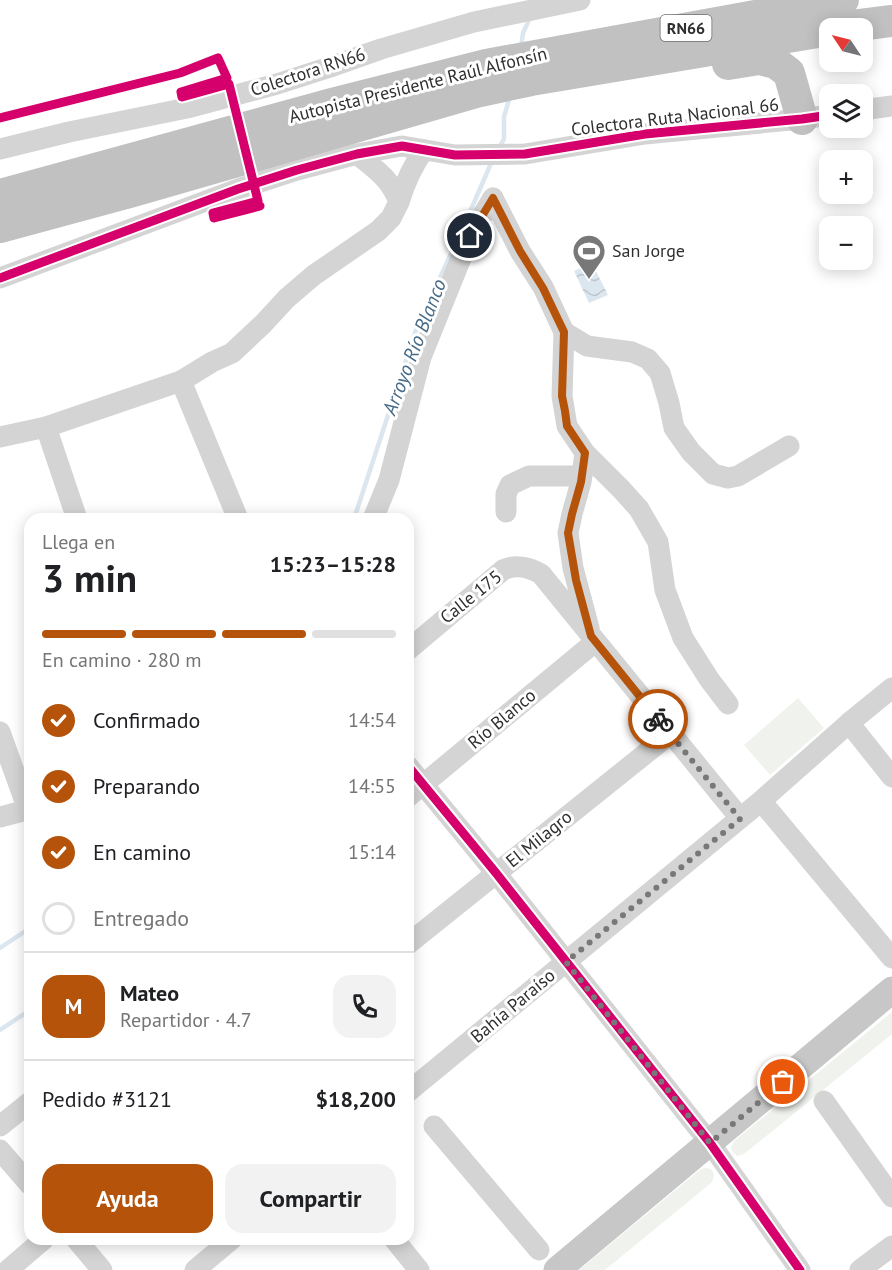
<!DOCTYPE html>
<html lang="es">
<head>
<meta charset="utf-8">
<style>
	body { margin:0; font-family:"PT Sans",sans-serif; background:#f2f2f2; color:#202124; height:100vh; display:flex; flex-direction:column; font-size:22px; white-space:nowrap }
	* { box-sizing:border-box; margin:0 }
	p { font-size:20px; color:#757577 }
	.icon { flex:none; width:33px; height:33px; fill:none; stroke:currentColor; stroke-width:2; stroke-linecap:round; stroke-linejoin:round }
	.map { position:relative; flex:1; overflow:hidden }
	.drawer { position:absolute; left:24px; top:513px; width:390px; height:732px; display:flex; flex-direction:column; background:#fff; border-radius:18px; box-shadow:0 3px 15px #0003 }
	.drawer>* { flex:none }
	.needle { width:39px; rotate:305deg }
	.tools { position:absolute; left:819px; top:18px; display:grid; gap:12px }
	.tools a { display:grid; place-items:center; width:54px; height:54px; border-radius:12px; background:#fff; box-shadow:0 3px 15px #0003; font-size:30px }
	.pin { position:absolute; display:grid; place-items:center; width:51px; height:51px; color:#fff; margin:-26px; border:3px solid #fff; border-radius:50%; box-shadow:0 2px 6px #0007 }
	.courier { position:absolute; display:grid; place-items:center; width:60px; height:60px; margin:-30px; border:4px solid #b45309; border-radius:50%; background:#fff; color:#222; box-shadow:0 2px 8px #0007 }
	.headline em { font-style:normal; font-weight:800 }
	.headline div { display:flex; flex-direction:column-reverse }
	.headline { display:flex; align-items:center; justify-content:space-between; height:102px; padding:0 18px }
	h1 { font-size:39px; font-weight:800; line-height:45px }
	.bar { display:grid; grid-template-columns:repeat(4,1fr); gap:9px 6px; align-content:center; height:72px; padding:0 18px }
	.bar i { height:8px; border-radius:4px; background:#e0e0e0 }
	.bar .selected { background:#b45309 }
	.bar p { grid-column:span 4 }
	.line { display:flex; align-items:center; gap:15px; padding:0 18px; border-top:2px solid #e0e0e0 }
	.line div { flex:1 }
	.round { display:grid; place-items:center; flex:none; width:63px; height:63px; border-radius:18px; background:#f2f2f2 }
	ol { padding:0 18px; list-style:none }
	li { display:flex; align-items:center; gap:18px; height:66px }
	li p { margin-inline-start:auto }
	li .icon { padding:6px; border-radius:50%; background:#b45309; color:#fff; stroke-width:4 }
	li:last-child { color:#757577 }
	li i { width:33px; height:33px; border:3px solid #e0e0e0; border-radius:50% }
	.cta { display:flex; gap:12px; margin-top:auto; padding:12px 18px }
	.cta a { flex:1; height:69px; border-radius:18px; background:#b45309; color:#fff; font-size:24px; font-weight:800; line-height:69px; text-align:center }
	.cta a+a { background:#f2f2f2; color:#202124 }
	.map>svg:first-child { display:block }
	.grass { fill:#f0f3ed }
	.water { fill:url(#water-waves) }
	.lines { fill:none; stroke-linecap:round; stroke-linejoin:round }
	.stream { stroke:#dce6ef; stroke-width:4.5 }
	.minor { stroke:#d4d4d4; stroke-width:21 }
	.major { stroke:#c7c7c7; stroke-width:27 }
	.highway { stroke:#c1c1c1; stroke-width:32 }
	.cycleway-casing { stroke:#fff; stroke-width:13 }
	.cycleway { stroke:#d6006c; stroke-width:9 }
	.done { stroke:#787878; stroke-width:6; stroke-dasharray:0 10.8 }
	.route { stroke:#b45309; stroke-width:8 }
	.labels { text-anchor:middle; stroke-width:6; stroke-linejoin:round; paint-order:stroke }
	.shield { fill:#fff; stroke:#6d6d6d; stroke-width:1.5 }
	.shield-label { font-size:16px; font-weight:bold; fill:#2f2f2f }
	.street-label { font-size:18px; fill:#2f2f2f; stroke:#fff }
	.poi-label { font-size:18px; fill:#2f2f2f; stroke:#fff; text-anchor:start }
	.water-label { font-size:20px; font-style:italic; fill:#476a87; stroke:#fff }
</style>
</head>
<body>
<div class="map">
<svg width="892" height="1270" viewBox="0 0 892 1270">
	<defs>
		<pattern id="water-waves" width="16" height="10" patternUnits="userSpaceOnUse" patternTransform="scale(1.5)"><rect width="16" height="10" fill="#dce6ef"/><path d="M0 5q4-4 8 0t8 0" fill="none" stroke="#bdc6cd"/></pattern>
	</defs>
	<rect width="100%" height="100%" fill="#fff"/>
	<!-- grass -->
	<g class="grass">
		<path d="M 798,698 L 824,728 L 770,775 L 744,745 Z"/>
		<path d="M 892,1012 L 892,1034 L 744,1154 L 737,1156 L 732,1151 L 731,1147 L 734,1141 Z"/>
		<path d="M 706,1168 L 711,1169 L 714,1174 L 713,1180 L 711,1183 L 605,1270 L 579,1270 L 701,1169 Z"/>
	</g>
	<!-- water -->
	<path class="water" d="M 592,263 L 608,295 L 589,303 L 574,271 Z"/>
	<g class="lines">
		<!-- stream -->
		<g class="stream">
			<path d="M 521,47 L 523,33 L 530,18"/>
			<path d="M 499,148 L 504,139 L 504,117 L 510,96"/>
			<path d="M 463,228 L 492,161"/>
			<path d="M 354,519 L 417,327 L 457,241"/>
			<path d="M 0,948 L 30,928"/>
			<path d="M 0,1030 L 30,1010"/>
		</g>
		<!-- minor -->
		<g class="minor">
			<path d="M 862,110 L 892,106"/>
			<path d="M 0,149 L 69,132 L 187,108 L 277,84 L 330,67 L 381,49 L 474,22 L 580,0"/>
			<path d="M 493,198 L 520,251 L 543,287 L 564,332 L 562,396 L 567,426 L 585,453 L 622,490 L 639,509 L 658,542 L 665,590 L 683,638 L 709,679 L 728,704"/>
			<path d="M 399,202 C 405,183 412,166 424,150"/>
			<path d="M 0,278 L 238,189 L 297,170 L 357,154 L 402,146 L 455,155 L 525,154 L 645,134 L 802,119 L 830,115"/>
			<path d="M 564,332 L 587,346 L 632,352 L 648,359 L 660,373 L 669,403 L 674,428 L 691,452 L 713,474 L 728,478 L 738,476 L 789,446"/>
			<path d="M 181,381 L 238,519"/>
			<path d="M 46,427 L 77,519"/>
			<path d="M 0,437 L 46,427 L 181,381 L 212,362 L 232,353 L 263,324 L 287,298 L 314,275 L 378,231 L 391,218 L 399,202 C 390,178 376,170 357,154"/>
			<path d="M 585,453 L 581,482 L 572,514 L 568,533 L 573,568 L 589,628"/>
			<path d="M 506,512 L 506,494 L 510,485 L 529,476 L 582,476"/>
			<path d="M 373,519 L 389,480 L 421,357 L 470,236 L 493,198"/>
			<path d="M 408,650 L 503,570 C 515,564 529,567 541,574 L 740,818"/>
			<path d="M 849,723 L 892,777"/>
			<path d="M 0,732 L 28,810"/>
			<path d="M 408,766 L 496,873 L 710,1143 L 800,1270"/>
			<path d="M 408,797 L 595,642"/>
			<path d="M 761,801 L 892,958"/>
			<path d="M 0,817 L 30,809"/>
			<path d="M 408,944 L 670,734"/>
			<path d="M 408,1092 L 761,801 L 849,723 L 892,688"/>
			<path d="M 824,1101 L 892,1197"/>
			<path d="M 0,1126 L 30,1102"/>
			<path d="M 434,1126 L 539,1250"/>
			<path d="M 0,1150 L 30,1185"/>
			<path d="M 76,1239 L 102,1270"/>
			<path d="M 394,1239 L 419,1270"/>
			<path d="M 8,1270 L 44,1239"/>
			<path d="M 195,1270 L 232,1239"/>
			<path d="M 860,1270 L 892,1246"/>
		</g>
		<!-- major -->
		<path class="major" d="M 557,1270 L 892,990"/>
		<!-- highway -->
		<g class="highway">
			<path d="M 836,28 L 892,21"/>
			<path d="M 728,64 L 759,59 L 776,63 L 789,73 L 802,119"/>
			<path d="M 0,195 L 332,104 L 486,65 L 843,0"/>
			<path d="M 0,227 L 133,191 L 480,91 L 531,80 L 830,30"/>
		</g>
		<defs>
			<g id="cycleway">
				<path d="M 0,118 L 180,73 L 218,58 L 227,78 L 181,92 L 182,97 L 229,84 L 258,201 L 213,213 L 214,218 L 260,206"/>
				<path d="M 0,278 L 238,189 L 297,170 L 357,154 L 402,146 L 455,155 L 525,154 L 645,134 L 802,119 L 830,115"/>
				<path d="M 408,766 L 496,873 L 710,1143 L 800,1270"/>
			</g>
		</defs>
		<!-- cycleway casing -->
		<use href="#cycleway" class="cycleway-casing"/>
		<!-- cycleway -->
		<use href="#cycleway" class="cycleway"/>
	</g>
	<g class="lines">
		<!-- done -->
		<path class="done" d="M 658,719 L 740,819 L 566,962 L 710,1143 L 783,1082"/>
		<!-- route -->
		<path class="route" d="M 470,236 L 493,198 L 520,251 L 543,288 L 564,332 L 562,396 L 565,411 L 567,426 L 585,453 L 581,482 L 572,514 L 568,533 L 576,580 L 591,636 L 658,719"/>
	</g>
	<!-- icons -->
	<defs>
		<symbol id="stadium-pin" viewBox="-11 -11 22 30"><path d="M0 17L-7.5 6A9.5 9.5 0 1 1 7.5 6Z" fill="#787878" stroke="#fff"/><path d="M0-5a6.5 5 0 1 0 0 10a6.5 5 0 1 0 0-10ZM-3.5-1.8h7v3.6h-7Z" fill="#fff"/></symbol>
	</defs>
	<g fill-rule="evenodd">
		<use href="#stadium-pin" x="570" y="232" width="38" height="52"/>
	</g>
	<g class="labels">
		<!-- shield labels -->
		<rect class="shield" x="660.5" y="15" width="51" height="26" rx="4.5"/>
		<g class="shield-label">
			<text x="686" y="34">RN66</text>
		</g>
		<!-- street labels -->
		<g class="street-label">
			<text transform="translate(308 72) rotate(-18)" y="6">Colectora RN66</text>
			<text transform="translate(418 85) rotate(-14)" y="6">Autopista Presidente Raúl Alfonsín</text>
			<text transform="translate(675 117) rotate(-7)" y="6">Colectora Ruta Nacional 66</text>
			<text transform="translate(471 597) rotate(-39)" y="6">Calle 175</text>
			<text transform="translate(502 719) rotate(-40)" y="6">Río Blanco</text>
			<text transform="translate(539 839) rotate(-39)" y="6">El Milagro</text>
			<text transform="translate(513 1006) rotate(-40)" y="6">Bahía Paraíso</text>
		</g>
		<!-- poi labels -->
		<g class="poi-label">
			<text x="612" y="257">San Jorge</text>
		</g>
		<!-- water labels -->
		<g class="water-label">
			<text transform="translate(414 347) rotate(-69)" y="7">Arroyo Río Blanco</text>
		</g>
	</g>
</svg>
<div class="tools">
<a><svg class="needle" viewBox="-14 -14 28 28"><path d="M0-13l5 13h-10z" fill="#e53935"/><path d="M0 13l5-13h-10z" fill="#757577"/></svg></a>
<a><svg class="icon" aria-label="layers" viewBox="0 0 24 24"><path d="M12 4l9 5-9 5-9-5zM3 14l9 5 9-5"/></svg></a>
<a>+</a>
<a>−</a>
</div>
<div class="pin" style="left:783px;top:1082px;background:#ea580c"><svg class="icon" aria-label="bag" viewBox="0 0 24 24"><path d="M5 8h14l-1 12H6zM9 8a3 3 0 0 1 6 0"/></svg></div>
<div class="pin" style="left:470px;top:236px;background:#1f2937"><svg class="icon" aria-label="home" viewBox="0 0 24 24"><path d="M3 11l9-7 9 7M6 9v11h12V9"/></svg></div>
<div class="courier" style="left:658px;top:719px"><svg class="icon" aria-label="bike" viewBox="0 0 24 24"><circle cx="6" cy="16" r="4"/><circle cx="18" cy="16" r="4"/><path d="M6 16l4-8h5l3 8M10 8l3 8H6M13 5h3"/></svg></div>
<section class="drawer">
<div class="headline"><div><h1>3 min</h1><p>Llega en</p></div><em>15:23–15:28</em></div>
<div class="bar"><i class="selected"></i><i class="selected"></i><i class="selected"></i><i></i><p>En camino · 280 m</p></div>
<ol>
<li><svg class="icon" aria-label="check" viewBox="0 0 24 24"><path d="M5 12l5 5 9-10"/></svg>Confirmado<p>14:54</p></li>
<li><svg class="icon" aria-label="check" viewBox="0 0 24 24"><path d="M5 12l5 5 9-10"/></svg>Preparando<p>14:55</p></li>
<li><svg class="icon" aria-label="check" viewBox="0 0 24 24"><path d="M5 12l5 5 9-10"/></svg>En camino<p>15:14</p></li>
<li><i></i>Entregado</li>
</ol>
<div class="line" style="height:108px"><b class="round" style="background:#b45309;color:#fff">M</b><div><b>Mateo</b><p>Repartidor · 4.7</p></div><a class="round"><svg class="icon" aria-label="phone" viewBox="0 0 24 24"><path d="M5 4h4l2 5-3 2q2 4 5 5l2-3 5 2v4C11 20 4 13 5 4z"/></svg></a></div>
<div class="line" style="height:78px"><div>Pedido #3121</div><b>$18,200</b></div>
<div class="cta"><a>Ayuda</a><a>Compartir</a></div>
</section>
</div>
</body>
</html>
